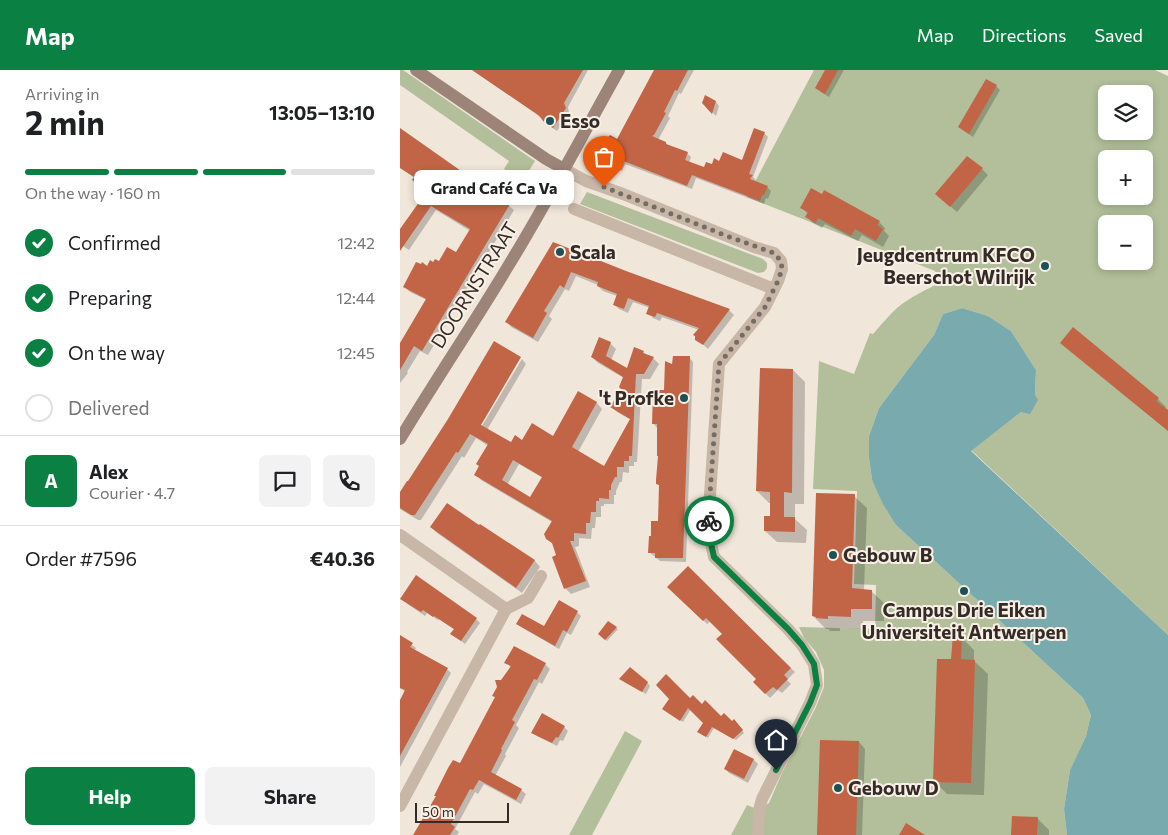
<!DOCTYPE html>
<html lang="en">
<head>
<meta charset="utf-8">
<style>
	body { margin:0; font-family:Commissioner,sans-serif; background:#f2f2f2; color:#202124; height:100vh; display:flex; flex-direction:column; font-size:19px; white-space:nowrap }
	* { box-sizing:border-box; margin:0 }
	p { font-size:16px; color:#757577 }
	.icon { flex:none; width:28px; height:28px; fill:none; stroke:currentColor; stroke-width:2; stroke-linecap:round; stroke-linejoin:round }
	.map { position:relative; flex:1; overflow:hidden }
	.sheet { display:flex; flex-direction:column; background:#fff; width:400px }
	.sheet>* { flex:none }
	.fabs { position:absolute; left:698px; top:15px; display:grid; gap:10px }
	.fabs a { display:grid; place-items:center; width:55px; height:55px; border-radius:8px; background:#fff; box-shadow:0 2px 8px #0003; font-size:25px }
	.scale { position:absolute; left:15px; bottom:12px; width:94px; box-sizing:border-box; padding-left:5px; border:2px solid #342b27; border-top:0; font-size:14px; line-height:18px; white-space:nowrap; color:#342b27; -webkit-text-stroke:4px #f8f0e6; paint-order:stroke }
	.pin { position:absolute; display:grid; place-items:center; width:42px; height:42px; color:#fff; margin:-51px -21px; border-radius:50% 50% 50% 0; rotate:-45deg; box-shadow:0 0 5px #0007 }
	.pin .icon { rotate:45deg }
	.courier { position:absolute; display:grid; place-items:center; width:50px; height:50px; margin:-25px; border:4px solid #0b8043; border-radius:50%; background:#fff; color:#222; box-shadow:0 1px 6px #0007 }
	.bubble { position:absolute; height:35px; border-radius:8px; background:#fff; box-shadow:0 2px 8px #0003; font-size:16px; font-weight:700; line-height:35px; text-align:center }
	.summary em { font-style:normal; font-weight:700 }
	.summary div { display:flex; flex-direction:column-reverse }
	.summary { display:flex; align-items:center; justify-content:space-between; height:85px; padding:0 25px }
	h1 { font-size:32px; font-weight:700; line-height:38px }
	.bar { display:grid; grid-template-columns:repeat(4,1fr); gap:8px 5px; align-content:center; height:60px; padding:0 25px }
	.bar i { height:6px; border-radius:4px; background:#e0e0e0 }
	.bar .current { background:#0b8043 }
	.bar p { grid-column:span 4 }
	.line { display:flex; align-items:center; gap:12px; padding:0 25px; border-top:1px solid #e0e0e0 }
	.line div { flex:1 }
	.round { display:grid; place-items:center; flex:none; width:52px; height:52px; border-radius:8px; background:#f2f2f2 }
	ol { padding:0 25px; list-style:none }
	li { display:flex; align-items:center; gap:15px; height:55px }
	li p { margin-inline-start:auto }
	li .icon { padding:5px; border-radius:50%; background:#0b8043; color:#fff; stroke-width:4 }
	li:last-child { color:#757577 }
	li i { width:28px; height:28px; border:2px solid #e0e0e0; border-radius:50% }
	.cta { display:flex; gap:10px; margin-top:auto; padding:10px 25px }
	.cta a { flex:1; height:58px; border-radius:8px; background:#0b8043; color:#fff; font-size:20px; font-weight:700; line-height:58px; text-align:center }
	.cta a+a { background:#f2f2f2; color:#202124 }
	header { display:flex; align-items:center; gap:30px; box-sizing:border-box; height:70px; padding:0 25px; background:#0b8043; color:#fff }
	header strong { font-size:24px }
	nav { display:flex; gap:28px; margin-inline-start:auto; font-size:18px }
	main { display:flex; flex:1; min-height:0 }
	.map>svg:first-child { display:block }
	.green { fill:#b2bf9a; fill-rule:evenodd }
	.water { fill:#79aaad }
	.shadow { fill:#0003; fill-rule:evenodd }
	.building { fill:#c26546; fill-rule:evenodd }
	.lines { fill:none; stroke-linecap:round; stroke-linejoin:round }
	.street { stroke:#c8b6a6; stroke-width:12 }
	.secondary { stroke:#9c8578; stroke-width:12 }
	.done { stroke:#766c66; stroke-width:5; stroke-dasharray:0 9 }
	.route { stroke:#0b8043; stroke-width:6 }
	.poi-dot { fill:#1e5154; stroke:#f8f0e6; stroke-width:2 }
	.labels { text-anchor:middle; stroke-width:4; stroke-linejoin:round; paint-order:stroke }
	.poi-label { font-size:19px; font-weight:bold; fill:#342b27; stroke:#f8f0e6; text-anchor:start }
	.street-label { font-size:19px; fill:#342b27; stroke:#f8f0e6 }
</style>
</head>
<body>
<header>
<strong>Map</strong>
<nav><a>Map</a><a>Directions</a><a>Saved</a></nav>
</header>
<main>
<section class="sheet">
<div class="summary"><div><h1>2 min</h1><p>Arriving in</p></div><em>13:05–13:10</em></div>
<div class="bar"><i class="current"></i><i class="current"></i><i class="current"></i><i></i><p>On the way · 160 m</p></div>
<ol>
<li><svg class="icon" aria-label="check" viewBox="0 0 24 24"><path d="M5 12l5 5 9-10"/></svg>Confirmed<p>12:42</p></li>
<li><svg class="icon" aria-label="check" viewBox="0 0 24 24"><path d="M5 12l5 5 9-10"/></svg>Preparing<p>12:44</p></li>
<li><svg class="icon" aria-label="check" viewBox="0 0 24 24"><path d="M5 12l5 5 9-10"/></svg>On the way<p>12:45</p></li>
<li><i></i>Delivered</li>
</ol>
<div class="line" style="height:90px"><b class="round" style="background:#0b8043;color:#fff">A</b><div><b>Alex</b><p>Courier · 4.7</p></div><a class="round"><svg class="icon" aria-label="chat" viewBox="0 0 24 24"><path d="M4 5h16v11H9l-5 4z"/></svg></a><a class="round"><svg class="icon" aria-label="phone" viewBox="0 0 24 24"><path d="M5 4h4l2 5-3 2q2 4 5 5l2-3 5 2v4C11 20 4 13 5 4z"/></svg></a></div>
<div class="line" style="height:65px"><div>Order #7596</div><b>€40.36</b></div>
<div class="cta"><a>Help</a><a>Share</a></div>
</section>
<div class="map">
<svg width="768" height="765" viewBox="0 0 768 765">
	<rect width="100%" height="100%" fill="#f1e6da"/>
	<!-- green -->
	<g class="green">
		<path d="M 0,0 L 3,0 L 135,91 L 122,112 L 104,99 L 109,91 L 0,15 Z"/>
		<path d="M 414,0 L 755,0 L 768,6 L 768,565 L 571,380 L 621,342 L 635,325 L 636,300 L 611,261 L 588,246 L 562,238 L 543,244 L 534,265 L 479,338 L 469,366 L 469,388 L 472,410 L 496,455 L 683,628 L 691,645 L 686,666 L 670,700 L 664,739 L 667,765 L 331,765 L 347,735 L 359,740 L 369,733 L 382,703 L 416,637 L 424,617 L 424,600 L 416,582 L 404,568 L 399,557 L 475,559 L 476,515 L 454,514 L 457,421 L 413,419 L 419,291 L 454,304 L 470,263 L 473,264 C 481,255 488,246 497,238 C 510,227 526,220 541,212 L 535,201 L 347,127 ZM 706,24 L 744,24 L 744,61 L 706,61 ZM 706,89 L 744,89 L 744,126 L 706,126 ZM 706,154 L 744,154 L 744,191 L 706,191 Z"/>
		<path d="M 187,122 L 363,189 L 367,193 L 367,198 L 364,202 L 358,203 L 180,134 Z"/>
		<path d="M 225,661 L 242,671 L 192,765 L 169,765 Z"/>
	</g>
	<!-- water -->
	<path class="water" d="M 562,238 L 588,246 L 611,261 L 636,300 L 635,325 L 638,330 L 630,344 L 621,342 L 571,381 L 768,565 L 768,765 L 667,765 L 664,739 L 670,700 L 686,666 L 691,645 L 683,628 L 496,455 L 483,434 L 472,410 L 469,388 L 469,366 L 479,338 L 534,265 L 543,244 Z"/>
	<!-- shadow -->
	<g class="shadow">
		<path d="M 72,0 L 188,0 L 168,37 L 169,43 L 157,61 L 148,55 L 140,46 Z"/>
		<path d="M 255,0 L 294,0 L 281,24 L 279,23 L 268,46 L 270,48 L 258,70 L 266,73 L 269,76 L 287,83 L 291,87 L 289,93 L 305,99 L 320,92 L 343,92 L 364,63 L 368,67 L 353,107 L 356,110 L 355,112 L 367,117 L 371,121 L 368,129 L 366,128 L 364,134 L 296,108 L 292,119 L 225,94 L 222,101 L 209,95 L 205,91 L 217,71 Z"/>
		<path d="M 426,0 L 444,0 L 429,27 L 421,22 L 416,18 Z"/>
		<path d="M 596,16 L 600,20 L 573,67 L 564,61 L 560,57 Z"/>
		<path d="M 316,32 L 319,36 L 316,46 L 303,33 Z"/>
		<path d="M 0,59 L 82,117 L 107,121 L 112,126 L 107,134 L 114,140 L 28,285 L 20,281 L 7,302 L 8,303 L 0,313 L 0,277 L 27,230 L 10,222 L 5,217 L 28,197 L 39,193 L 57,184 L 70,161 L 36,140 L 9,180 L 0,174 L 0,163 L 28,122 L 13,110 L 15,108 L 0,98 Z"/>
		<path d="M 582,99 L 588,105 L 557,142 L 543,130 Z"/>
		<path d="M 402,138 L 479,152 L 485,158 L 484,161 L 489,166 L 483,177 L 462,165 L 458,171 L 425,154 L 422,158 L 413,153 L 407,147 L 408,144 Z"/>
		<path d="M 153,174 L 329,240 L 334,245 L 308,279 L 297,269 L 299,260 L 262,247 L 260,251 L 253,248 L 248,243 L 250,238 L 233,232 L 228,243 L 219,239 L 214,234 L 217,226 L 203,221 L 198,216 L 198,215 L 176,206 L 169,221 L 165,219 L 149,246 L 152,249 L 138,272 L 111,257 L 107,252 Z"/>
		<path d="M 210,273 L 216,279 L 211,290 L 227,299 L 243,282 L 248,286 L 253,288 L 259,294 L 250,309 L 242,309 L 237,392 L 234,392 L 234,396 L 229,396 L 229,403 L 223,402 L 222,412 L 220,412 L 216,421 L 216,425 L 214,425 L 214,434 L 204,434 L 204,436 L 201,436 L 201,447 L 196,447 L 195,458 L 192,458 L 191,469 L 179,468 L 179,476 L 175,477 L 190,517 L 171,524 L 165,518 L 158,486 L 153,474 L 147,468 L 152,452 L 81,410 L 76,404 L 88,376 L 76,368 L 64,388 L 62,386 L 21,450 L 18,450 L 0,439 L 0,424 L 49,350 L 79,361 L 122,289 L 126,294 L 87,360 L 111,374 L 154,367 L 179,323 L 197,333 L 202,339 L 178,382 L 205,397 L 231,350 L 217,342 L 211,336 L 222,319 L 224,308 L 198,293 L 192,287 ZM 119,394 L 143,408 L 131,429 L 107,415 Z"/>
		<path d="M 670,281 L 758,329 L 766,337 L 764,339 L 768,342 L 768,355 Z"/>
		<path d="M 289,287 L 293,292 L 286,492 L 260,491 L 249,482 L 252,468 L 259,452 L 260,416 L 258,414 L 259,387 L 257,358 L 253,353 L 274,295 Z"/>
		<path d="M 393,300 L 405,312 L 404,434 L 395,434 L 395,449 L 407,460 L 406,473 L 377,472 L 365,461 L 371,448 L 371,433 L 369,433 L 357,421 Z"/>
		<path d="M 454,426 L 467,438 L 464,520 L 471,521 L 484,533 L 484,551 L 463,551 L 463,559 L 440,558 L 440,561 L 430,561 L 428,559 L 426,559 L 413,546 Z"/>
		<path d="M 81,456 L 135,491 L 140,497 L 122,523 L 37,463 L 31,457 L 80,457 Z"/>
		<path d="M 288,498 L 395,602 L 387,610 L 391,614 L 382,623 L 378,620 L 370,628 L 354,612 L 358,609 L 324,564 L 311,551 L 307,554 L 269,517 Z"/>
		<path d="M 6,533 L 76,549 L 80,553 L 65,574 L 52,564 L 55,560 L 39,549 L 38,550 L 27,543 L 25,546 Z"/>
		<path d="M 177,542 L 181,546 L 171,565 L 167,563 L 159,579 L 121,557 L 117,553 L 145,558 Z"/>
		<path d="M 208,553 L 218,559 L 207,571 L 199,564 Z"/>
		<path d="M 0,566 L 16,578 L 14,581 L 47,599 L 51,603 L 0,697 L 0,633 L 6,622 L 0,618 Z"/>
		<path d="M 561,567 L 574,580 L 574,591 L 588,604 L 584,725 L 547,724 L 534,711 L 552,590 Z"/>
		<path d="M 114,577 L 145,594 L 150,599 L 142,614 L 139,612 L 116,655 L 119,658 L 105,684 L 106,686 L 95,706 L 121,720 L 126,724 L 121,734 L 84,714 L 78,724 L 75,722 L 55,759 L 59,762 L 57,765 L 15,765 L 60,695 L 96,628 L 94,626 L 101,611 L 111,598 L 106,592 Z"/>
		<path d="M 224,612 L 247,612 L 250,616 L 246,624 Z"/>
		<path d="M 290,630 L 302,635 L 321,648 L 332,653 L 334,651 L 344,663 L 336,670 L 314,658 L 308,668 L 301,664 L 304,652 L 291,639 L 283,652 L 266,641 Z"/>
		<path d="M 164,657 L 168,661 L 163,671 L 160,670 L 157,676 L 137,666 L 133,662 Z"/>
		<path d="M 459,672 L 465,679 L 462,765 L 419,765 Z"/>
		<path d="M 335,681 L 354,690 L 358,694 L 348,713 L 329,703 L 325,699 Z"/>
		<path d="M 637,748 L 649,760 L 649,765 L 613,765 Z"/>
	</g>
	<!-- building -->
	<g class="building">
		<path d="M 72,0 L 183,0 L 164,33 L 166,38 L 153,58 L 143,51 L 141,48 L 138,45 Z"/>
		<path d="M 254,0 L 288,0 L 277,21 L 275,20 L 264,42 L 266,43 L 254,65 L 252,66 L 266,72 L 266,74 L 288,82 L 285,90 L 304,97 L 306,92 L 312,94 L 314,88 L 319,91 L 323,82 L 342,90 L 354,58 L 365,62 L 349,104 L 353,105 L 350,109 L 368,116 L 364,125 L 362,125 L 360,131 L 292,105 L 287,116 L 221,90 L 218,98 L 204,92 L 200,81 L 210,65 L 217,69 Z"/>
		<path d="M 425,0 L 438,0 L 425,24 L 415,18 Z"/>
		<path d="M 586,9 L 597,15 L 569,64 L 558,57 Z"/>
		<path d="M 305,25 L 316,31 L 312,44 L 302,33 Z"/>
		<path d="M 0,58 L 81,115 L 88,106 L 108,120 L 102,129 L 110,134 L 22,281 L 14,276 L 0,300 L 0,273 L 26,229 L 3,217 L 16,192 L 21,194 L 22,192 L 27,196 L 30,190 L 33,192 L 35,189 L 39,191 L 47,177 L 56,182 L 70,159 L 31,136 L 0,181 L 0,159 L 27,121 L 12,110 L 14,107 L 0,98 Z"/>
		<path d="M 567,86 L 583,98 L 550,137 L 535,124 Z"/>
		<path d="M 411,118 L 422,124 L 424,120 L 480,151 L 477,155 L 483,159 L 476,171 L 455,159 L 451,166 L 418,148 L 416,153 L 405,147 L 408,142 L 400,138 Z"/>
		<path d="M 153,172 L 226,201 L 330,239 L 303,275 L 295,270 L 295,266 L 293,265 L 299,258 L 257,243 L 255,247 L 246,244 L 249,236 L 228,228 L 224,239 L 213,235 L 217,224 L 197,216 L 198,212 L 171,202 L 164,218 L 160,215 L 144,241 L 147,243 L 133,268 L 105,252 Z"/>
		<path d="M 673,257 L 759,328 L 756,331 L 768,340 L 768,361 L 660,273 Z"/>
		<path d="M 199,267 L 211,272 L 206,286 L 227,298 L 234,277 L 244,281 L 243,283 L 254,287 L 244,304 L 236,304 L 232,386 L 229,386 L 229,391 L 224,391 L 224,397 L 217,397 L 217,407 L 215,407 L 211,415 L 211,420 L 209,420 L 209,429 L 199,428 L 199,431 L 196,431 L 196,442 L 191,442 L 190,453 L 186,453 L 186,464 L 174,463 L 174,471 L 170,471 L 186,511 L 164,519 L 152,487 L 156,485 L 152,473 L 146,469 L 144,464 L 152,451 L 74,405 L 79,396 L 76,394 L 88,374 L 70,364 L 58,383 L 56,382 L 15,445 L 11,445 L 0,438 L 0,422 L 7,411 L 8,411 L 48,349 L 94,271 L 121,287 L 81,355 L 111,372 L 115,365 L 122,370 L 132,353 L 153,366 L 178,321 L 197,332 L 172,377 L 204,396 L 230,349 L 210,337 L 221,319 L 219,317 L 223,307 L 191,287 ZM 113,390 L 142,407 L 130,427 L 102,410 Z"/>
		<path d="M 273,286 L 290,286 L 283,488 L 255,488 L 255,483 L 248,483 L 249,466 L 251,466 L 251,451 L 258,451 L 259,415 L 256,414 L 256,410 L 258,386 L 257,386 L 257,354 L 252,354 L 253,320 L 264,320 L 265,291 L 272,294 Z"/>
		<path d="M 360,298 L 393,299 L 392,423 L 384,422 L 384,447 L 395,447 L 395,462 L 364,461 L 364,446 L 370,446 L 370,422 L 356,421 Z"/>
		<path d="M 416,423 L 455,424 L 452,518 L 472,520 L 472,539 L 451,539 L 451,547 L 428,546 L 428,549 L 416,548 L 416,547 L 412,546 Z"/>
		<path d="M 47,433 L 79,455 L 80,454 L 135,490 L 116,518 L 30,457 Z"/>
		<path d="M 288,496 L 391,598 L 384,605 L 388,609 L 377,620 L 373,617 L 365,624 L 353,612 L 356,609 L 316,569 L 322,564 L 306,548 L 303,551 L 267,517 Z"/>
		<path d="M 16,505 L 77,548 L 61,571 L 50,564 L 54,559 L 34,546 L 33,547 L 23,540 L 21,542 L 0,529 Z"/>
		<path d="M 159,530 L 178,541 L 167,562 L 163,560 L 155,576 L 116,554 L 122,544 L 144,556 Z"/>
		<path d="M 208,551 L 217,557 L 205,570 L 198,564 Z"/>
		<path d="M 0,565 L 13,573 L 10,577 L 48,598 L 0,686 L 0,630 L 5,620 L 0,618 Z"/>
		<path d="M 553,565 L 562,566 L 561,589 L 575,590 L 571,713 L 533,712 L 537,589 L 551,589 Z"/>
		<path d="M 114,576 L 146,593 L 137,610 L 134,609 L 112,650 L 115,652 L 101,679 L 102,680 L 91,702 L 122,719 L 116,730 L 79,710 L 73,720 L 70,719 L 51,754 L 55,757 L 50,765 L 13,765 L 36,726 L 34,726 L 48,698 L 53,690 L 60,693 L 95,627 L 92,626 L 97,617 L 95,610 L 101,610 L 111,596 L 104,593 Z"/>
		<path d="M 230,597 L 248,612 L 242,622 L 219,609 Z"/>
		<path d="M 266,604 L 290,628 L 293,625 L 302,634 L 305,630 L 321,646 L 324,643 L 332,651 L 334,649 L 343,660 L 333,669 L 312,657 L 306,667 L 297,662 L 303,653 L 288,638 L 280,651 L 262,639 L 269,629 L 256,615 Z"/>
		<path d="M 142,643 L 165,656 L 158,668 L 156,667 L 152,673 L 131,663 Z"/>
		<path d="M 420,670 L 459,671 L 456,765 L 417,765 Z"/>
		<path d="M 334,679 L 354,689 L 344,709 L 324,699 Z"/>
		<path d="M 612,746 L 638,747 L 637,765 L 611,765 Z"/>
		<path d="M 506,753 L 525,765 L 499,765 Z"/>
	</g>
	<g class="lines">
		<!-- street -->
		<g class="street">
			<path d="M 164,99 L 186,111 L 223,124 L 354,177 L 374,183 L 381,191 L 382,199 L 378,211 L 365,237 L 319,294 L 310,425 L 309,465 L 314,487 L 388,559 L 402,575 L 414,594 L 417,615 L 410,633 L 362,729 L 359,740 L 358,765"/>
			<path d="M 174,139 L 374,219"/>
			<path d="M 0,465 L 106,539 L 0,736"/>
			<path d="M 106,539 L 128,528 L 141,506"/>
		</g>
		<!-- secondary -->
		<g class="secondary">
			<path d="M 16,0 L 146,89 L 164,99"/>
			<path d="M 0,369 C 35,311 72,256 107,198 C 147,133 182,66 219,0"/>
		</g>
	</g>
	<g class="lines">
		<!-- done -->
		<path class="done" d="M 204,117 L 327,166 L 374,183 L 381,191 L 382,199 L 378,211 L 365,237 L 319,294 L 310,425 L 309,451"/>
		<!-- route -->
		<path class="route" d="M 309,451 L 309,465 L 314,487 L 388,559 L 402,575 L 414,594 L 417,615 L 410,633 L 376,700"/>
	</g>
	<!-- markers -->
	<g class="poi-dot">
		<circle cx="150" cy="51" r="5"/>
		<circle cx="160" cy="182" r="5"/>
		<circle cx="645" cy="196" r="5"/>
		<circle cx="284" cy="328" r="5"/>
		<circle cx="433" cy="485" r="5"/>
		<circle cx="564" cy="521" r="5"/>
		<circle cx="438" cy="718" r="5"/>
	</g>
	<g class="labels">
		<!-- poi labels -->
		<g class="poi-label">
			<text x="160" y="58">Esso</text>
			<text x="170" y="189">Scala</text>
			<text x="635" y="192" text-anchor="end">Jeugdcentrum KFCO<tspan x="635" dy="22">Beerschot Wilrijk</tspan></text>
			<text x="274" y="335" text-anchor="end">'t Profke</text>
			<text x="443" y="492">Gebouw B</text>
			<text x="564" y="547" text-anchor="middle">Campus Drie Eiken<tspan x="564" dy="22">Universiteit Antwerpen</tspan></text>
			<text x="448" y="725">Gebouw D</text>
		</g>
		<!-- street labels -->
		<g class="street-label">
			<text transform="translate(74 215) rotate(-58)" y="7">DOORNSTRAAT</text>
		</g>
	</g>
</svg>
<div class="fabs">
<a><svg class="icon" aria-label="layers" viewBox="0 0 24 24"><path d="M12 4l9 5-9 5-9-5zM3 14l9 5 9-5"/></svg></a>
<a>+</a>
<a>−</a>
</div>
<div class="scale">50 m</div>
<div class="pin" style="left:204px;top:117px;background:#ea580c"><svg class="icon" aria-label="bag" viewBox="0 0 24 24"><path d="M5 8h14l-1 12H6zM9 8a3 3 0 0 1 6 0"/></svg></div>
<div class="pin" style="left:376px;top:700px;background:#1f2937"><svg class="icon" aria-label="home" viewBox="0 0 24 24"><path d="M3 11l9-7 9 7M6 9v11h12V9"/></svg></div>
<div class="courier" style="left:309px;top:451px"><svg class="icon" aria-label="bike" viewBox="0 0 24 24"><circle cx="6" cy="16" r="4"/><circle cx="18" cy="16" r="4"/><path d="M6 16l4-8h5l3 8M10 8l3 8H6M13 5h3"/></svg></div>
<div class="bubble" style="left:14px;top:100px;width:160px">Grand Café Ca Va</div>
</div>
</main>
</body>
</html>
